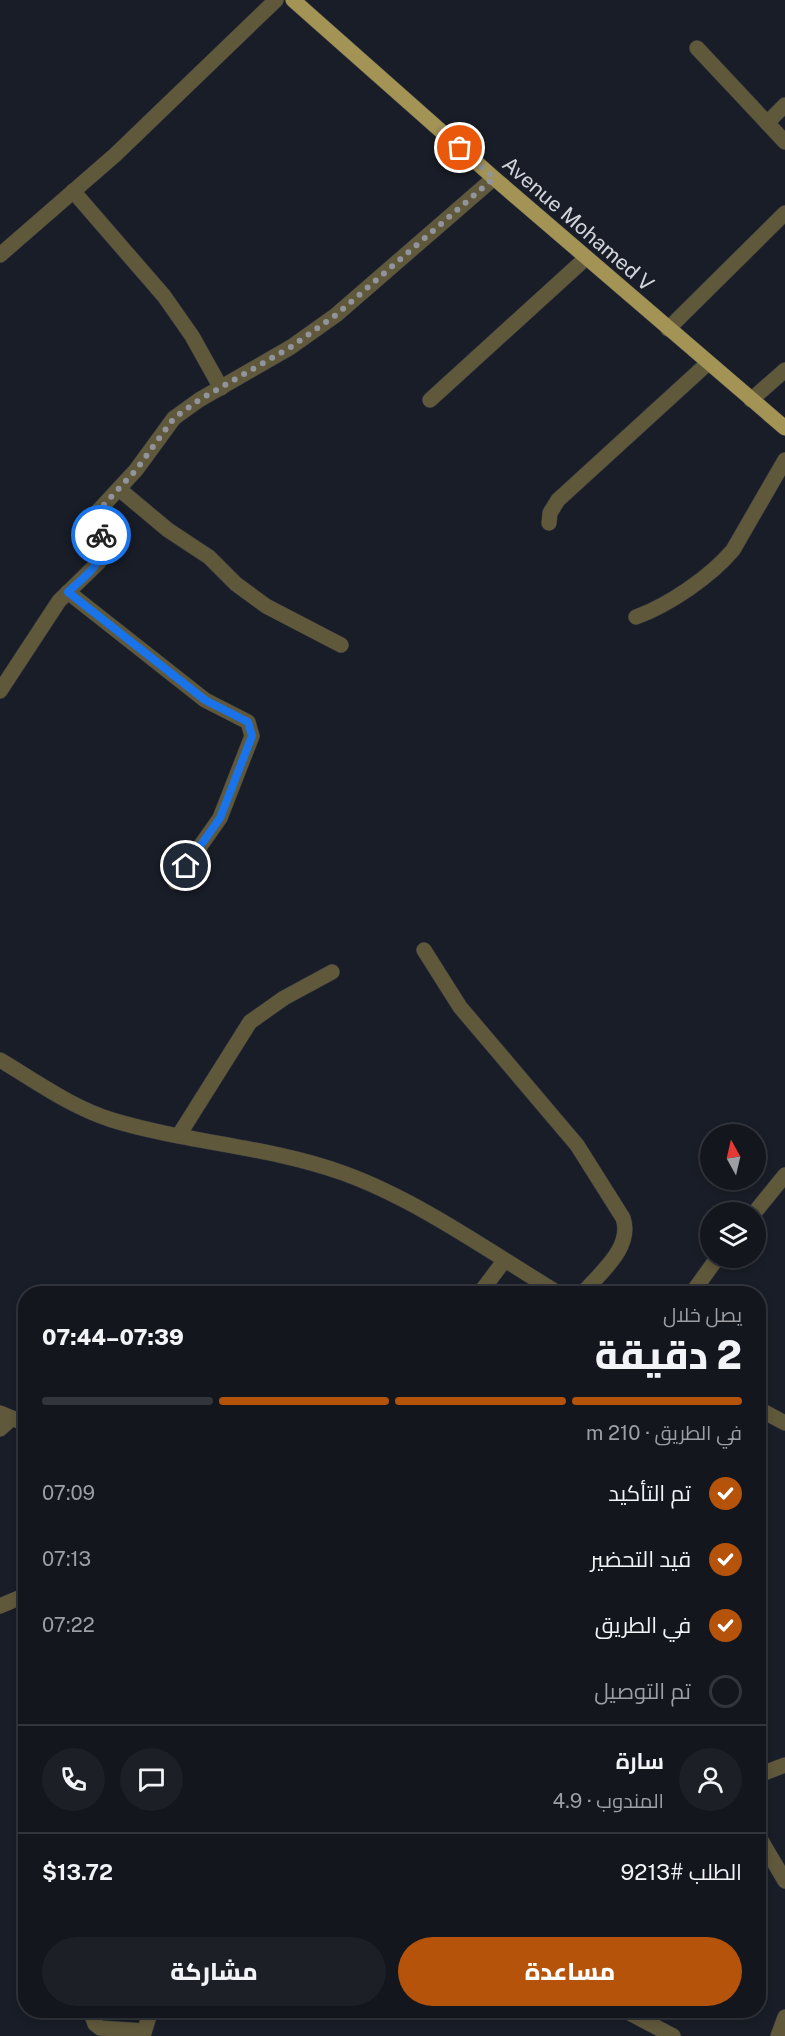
<!DOCTYPE html>
<html lang="ar">
<head>
<meta charset="utf-8">
<style>
	body { margin:0; font-family:"Public Sans",Cairo,sans-serif; background:#1c1f26; color:#f1f3f6; direction:rtl; height:100vh; display:flex; flex-direction:column; font-size:22px; white-space:nowrap }
	* { box-sizing:border-box; margin:0 }
	p { font-size:20px; color:#9d9fa4 }
	.icon { flex:none; width:33px; height:33px; fill:none; stroke:currentColor; stroke-width:2; stroke-linecap:round; stroke-linejoin:round }
	.map { position:relative; flex:1; overflow:hidden; direction:ltr }
	.drawer { position:absolute; left:18px; top:1286px; width:748px; height:732px; display:flex; flex-direction:column; background:#13161d; border-radius:24px; box-shadow:0 3px 9px #0003,0 0 0 2px #32353b; direction:rtl }
	.drawer>* { flex:none }
	.needle { width:39px; rotate:352deg }
	.fabs { position:absolute; left:700px; top:1124px; display:grid; gap:12px }
	.fabs a { display:grid; place-items:center; width:66px; height:66px; border-radius:50%; background:#13161d; box-shadow:0 3px 9px #0003,0 0 0 2px #32353b; font-size:30px }
	.pin { position:absolute; display:grid; place-items:center; width:51px; height:51px; color:#fff; margin:-26px; border:3px solid #fff; border-radius:50%; box-shadow:0 2px 6px #0007 }
	.courier { position:absolute; display:grid; place-items:center; width:60px; height:60px; margin:-30px; border:4px solid #1a73e8; border-radius:50%; background:#fff; color:#222; box-shadow:0 2px 8px #0007 }
	.headline em { font-style:normal; font-weight:800 }
	.headline div { display:flex; flex-direction:column-reverse }
	.headline { display:flex; align-items:center; justify-content:space-between; height:102px; padding:0 24px }
	h1 { font-size:39px; font-weight:800; line-height:45px }
	.bar { display:grid; grid-template-columns:repeat(4,1fr); gap:9px 6px; align-content:center; height:72px; padding:0 24px }
	.bar i { height:8px; border-radius:4px; background:#32353b }
	.bar .current { background:#b45309 }
	.bar p { grid-column:span 4 }
	.line { display:flex; align-items:center; gap:15px; padding:0 24px; border-top:2px solid #32353b }
	.line div { flex:1 }
	.round { display:grid; place-items:center; flex:none; width:63px; height:63px; border-radius:32px; background:#1c1f26 }
	ol { padding:0 24px; list-style:none }
	li { display:flex; align-items:center; gap:18px; height:66px }
	li p { margin-inline-start:auto }
	li .icon { padding:6px; border-radius:50%; background:#b45309; color:#fff; stroke-width:4 }
	li:last-child { color:#9d9fa4 }
	li i { width:33px; height:33px; border:3px solid #32353b; border-radius:50% }
	.action { display:flex; gap:12px; margin-top:auto; padding:12px 24px }
	.action a { flex:1; height:69px; border-radius:36px; background:#b45309; color:#fff; font-size:24px; font-weight:800; line-height:69px; text-align:center }
	.action a+a { background:#1c1f26; color:#f1f3f6 }
	.map>svg:first-child { display:block }
	.lines { fill:none; stroke-linecap:round; stroke-linejoin:round }
	.minor-casing { stroke:#333740; stroke-width:16 }
	.major-casing { stroke:#333740; stroke-width:16 }
	.minor { stroke:#60583b; stroke-width:15 }
	.major { stroke:#a39354; stroke-width:15 }
	.done { stroke:#91949c; stroke-width:6; stroke-dasharray:0 10.8 }
	.route { stroke:#1a73e8; stroke-width:8 }
	.labels { text-anchor:middle; stroke-width:4.5; stroke-linejoin:round; paint-order:stroke }
	.street-label { font-size:21px; fill:#d2d4db; stroke:#191d27 }
</style>
</head>
<body>
<div class="map">
<svg width="785" height="2036" viewBox="0 0 785 2036">
	<rect width="100%" height="100%" fill="#191d27"/>
	<g class="lines">
		<defs>
			<g id="minor">
				<path d="M 697,48 L 785,142"/>
				<path d="M 767,123 L 785,105"/>
				<path d="M 73,191 L 164,296 L 192,336 L 221,388"/>
				<path d="M 0,255 L 115,155 L 276,0"/>
				<path d="M 668,329 L 785,213"/>
				<path d="M 430,400 L 586,258"/>
				<path d="M 751,400 L 785,370"/>
				<path d="M 119,489 L 168,530 L 209,557 L 236,584 L 266,606 L 341,645"/>
				<path d="M 549,523 L 550,513 L 558,500 L 708,363"/>
				<path d="M 68,592 L 205,700 L 248,722 L 252,736 L 220,818 L 175,882"/>
				<path d="M 636,617 C 669,605 710,577 733,550 L 785,460"/>
				<path d="M 0,691 L 59,601 L 99,562 L 104,546 L 99,510 L 136,470 L 174,418 L 199,400 L 291,347 L 336,315 L 494,178"/>
				<path d="M 424,950 L 460,1007 L 577,1145 L 623,1218 C 633,1247 601,1272 583,1293"/>
				<path d="M 0,1060 C 37,1082 71,1107 112,1120 C 188,1143 268,1146 343,1173 C 418,1200 490,1252 558,1293"/>
				<path d="M 179,1135 L 250,1022 L 284,998 L 332,972"/>
				<path d="M 755,1212 L 785,1175"/>
				<path d="M 480,1293 L 504,1261"/>
				<path d="M 692,1293 L 718,1257"/>
				<path d="M 759,1409 L 785,1423"/>
				<path d="M 0,1413 L 26,1424"/>
				<path d="M 0,1429 L 12,1418"/>
				<path d="M 0,1606 L 26,1595"/>
				<path d="M 759,1775 L 785,1765"/>
				<path d="M 759,1837 L 785,1881"/>
				<path d="M 90,2010 L 95,2024 L 100,2028 L 144,2031"/>
				<path d="M 624,2010 L 673,2036"/>
				<path d="M 143,2036 L 151,2010"/>
				<path d="M 778,2036 L 785,2017"/>
			</g>
			<path id="major" d="M 293,0 L 494,178 L 785,428"/>
		</defs>
		<!-- minor casing -->
		<use href="#minor" class="minor-casing"/>
		<!-- major casing -->
		<use href="#major" class="major-casing"/>
		<!-- minor -->
		<use href="#minor" class="minor"/>
		<!-- major -->
		<use href="#major" class="major"/>
	</g>
	<g class="lines">
		<!-- done -->
		<path class="done" d="M 101,535 L 99,510 L 136,470 L 174,418 L 199,400 L 291,347 L 336,315 L 494,178 L 460,148"/>
		<!-- route -->
		<path class="route" d="M 101,535 C 108,562 86,575 68,592 L 205,700 L 248,722 L 252,736 L 220,818 L 186,866"/>
	</g>
	<g class="labels">
		<!-- street labels -->
		<g class="street-label">
			<text transform="translate(578 224) rotate(41)" y="7">Avenue Mohamed V</text>
		</g>
	</g>
</svg>
<div class="fabs">
<a><svg class="needle" viewBox="-14 -14 28 28"><path d="M0-13l5 13h-10z" fill="#e53935"/><path d="M0 13l5-13h-10z" fill="#9d9fa4"/></svg></a>
<a><svg class="icon" aria-label="layers" viewBox="0 0 24 24"><path d="M12 4l9 5-9 5-9-5zM3 14l9 5 9-5"/></svg></a>
</div>
<div class="pin" style="left:460px;top:148px;background:#ea580c"><svg class="icon" aria-label="bag" viewBox="0 0 24 24"><path d="M5 8h14l-1 12H6zM9 8a3 3 0 0 1 6 0"/></svg></div>
<div class="pin" style="left:186px;top:866px;background:#1f2937"><svg class="icon" aria-label="home" viewBox="0 0 24 24"><path d="M3 11l9-7 9 7M6 9v11h12V9"/></svg></div>
<div class="courier" style="left:101px;top:535px"><svg class="icon" aria-label="bike" viewBox="0 0 24 24"><circle cx="6" cy="16" r="4"/><circle cx="18" cy="16" r="4"/><path d="M6 16l4-8h5l3 8M10 8l3 8H6M13 5h3"/></svg></div>
<section class="drawer">
<div class="headline"><div><h1>2 دقيقة</h1><p>يصل خلال</p></div><em>07:39–07:44</em></div>
<div class="bar"><i class="current"></i><i class="current"></i><i class="current"></i><i></i><p>في الطريق · 210 m</p></div>
<ol>
<li><svg class="icon" aria-label="check" viewBox="0 0 24 24"><path d="M5 12l5 5 9-10"/></svg>تم التأكيد<p>07:09</p></li>
<li><svg class="icon" aria-label="check" viewBox="0 0 24 24"><path d="M5 12l5 5 9-10"/></svg>قيد التحضير<p>07:13</p></li>
<li><svg class="icon" aria-label="check" viewBox="0 0 24 24"><path d="M5 12l5 5 9-10"/></svg>في الطريق<p>07:22</p></li>
<li><i></i>تم التوصيل</li>
</ol>
<div class="line" style="height:108px"><a class="round"><svg class="icon" aria-label="person" viewBox="0 0 24 24"><circle cx="12" cy="8" r="4"/><path d="M4 21q1-7 8-7t8 7"/></svg></a><div><b>سارة</b><p>المندوب · 4.9</p></div><a class="round"><svg class="icon" aria-label="chat" viewBox="0 0 24 24"><path d="M4 5h16v11H9l-5 4z"/></svg></a><a class="round"><svg class="icon" aria-label="phone" viewBox="0 0 24 24"><path d="M5 4h4l2 5-3 2q2 4 5 5l2-3 5 2v4C11 20 4 13 5 4z"/></svg></a></div>
<div class="line" style="height:78px"><div>الطلب #9213</div><b>$13.72</b></div>
<div class="action"><a>مساعدة</a><a>مشاركة</a></div>
</section>
</div>
</body>
</html>
